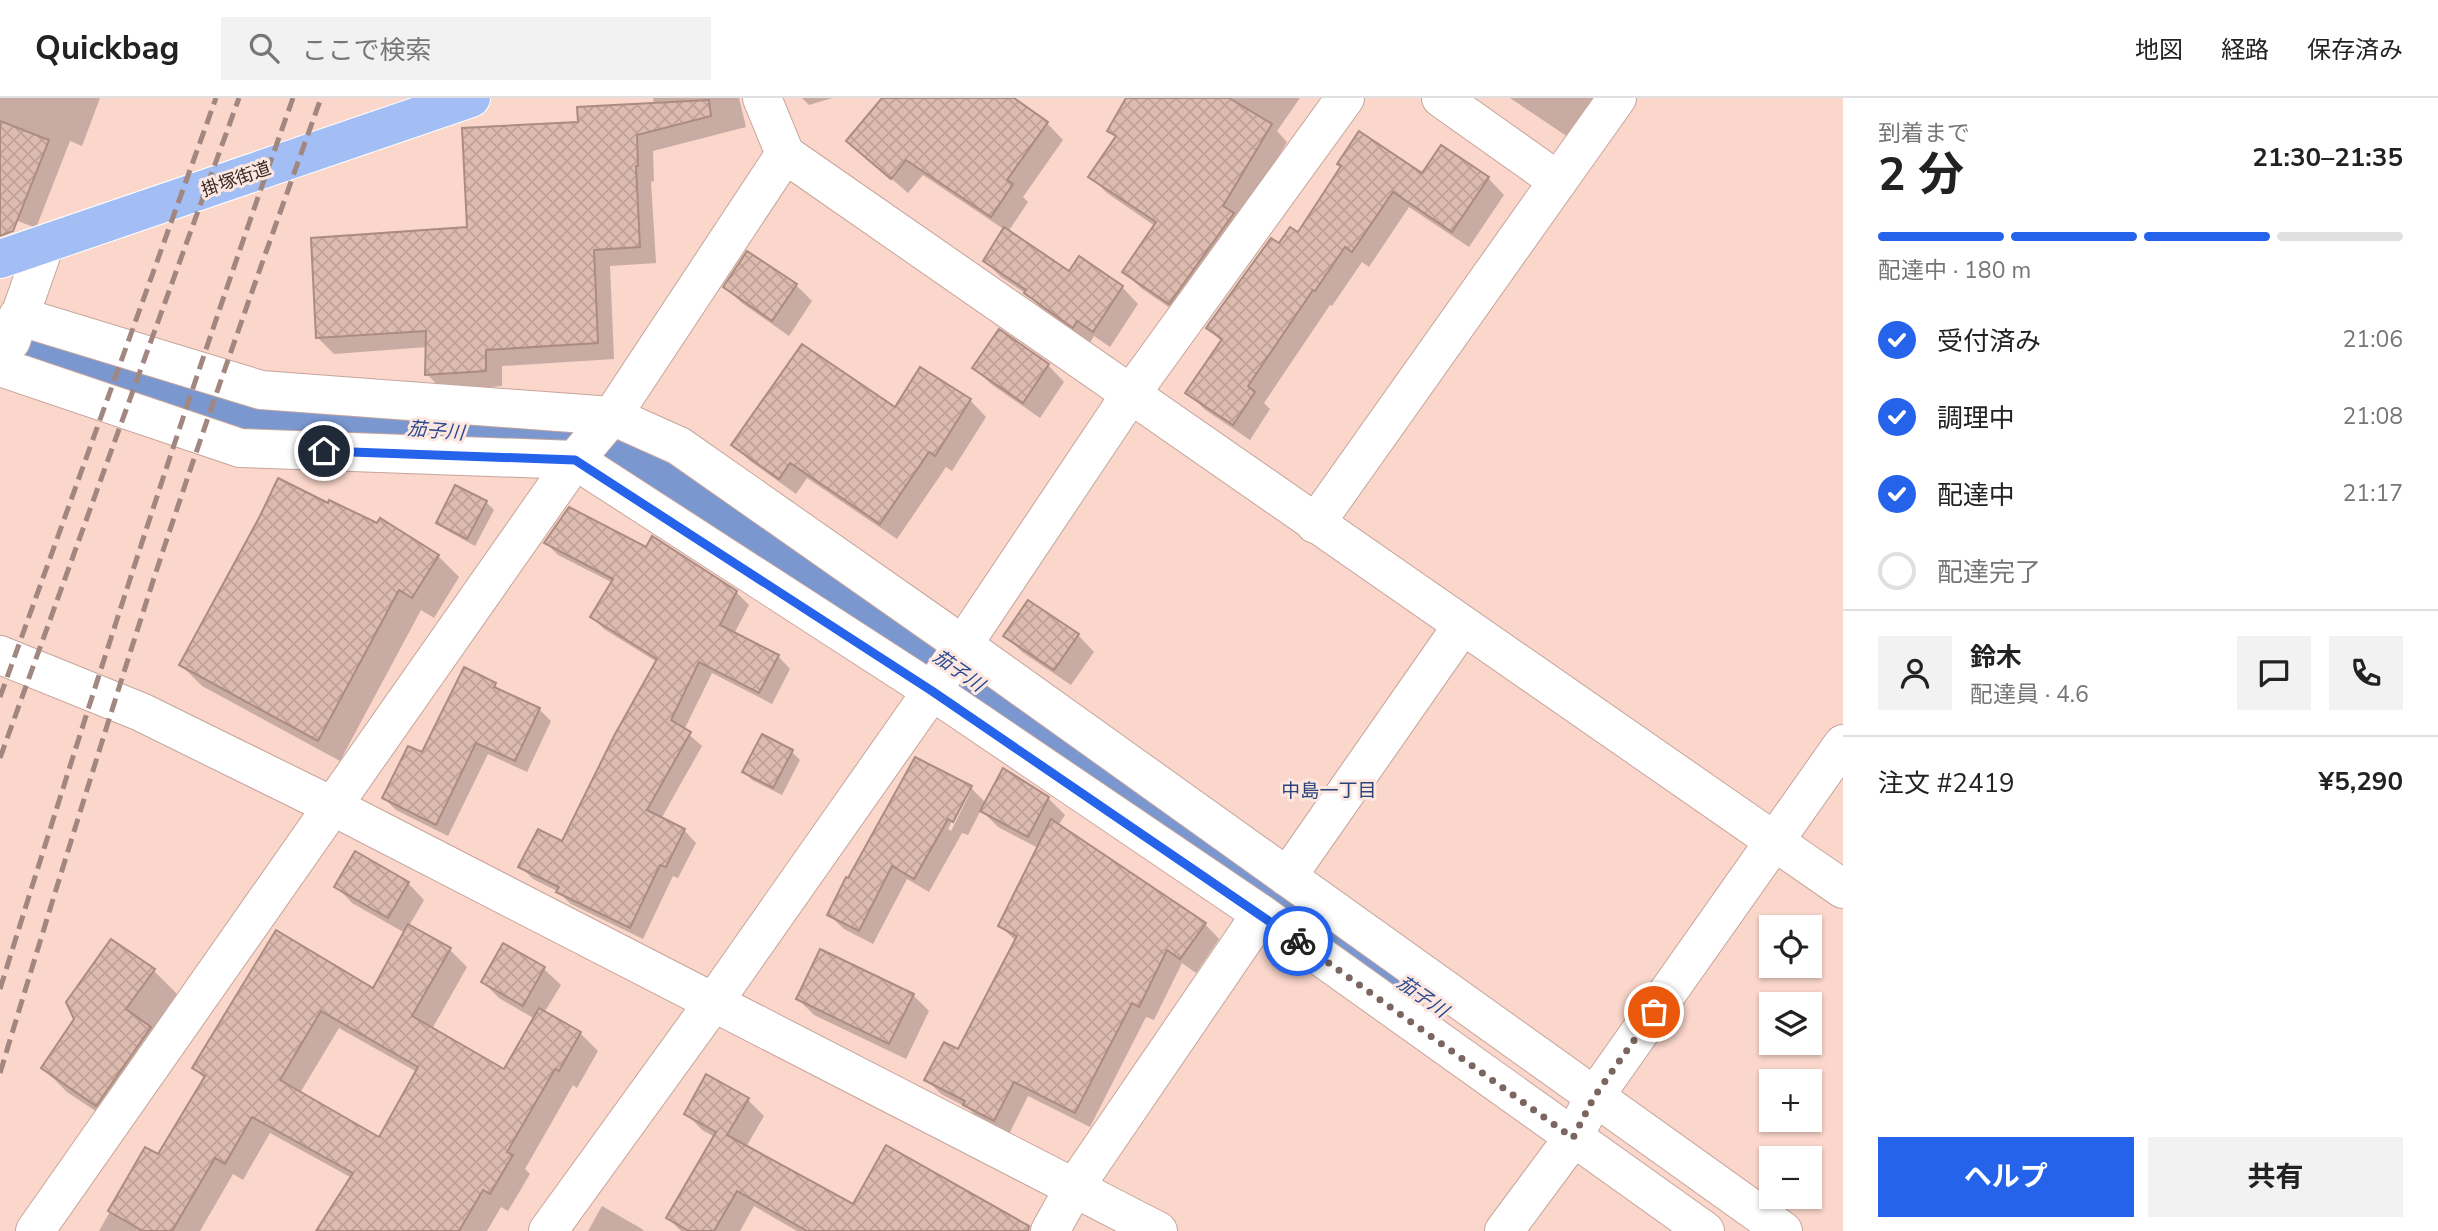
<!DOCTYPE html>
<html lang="ja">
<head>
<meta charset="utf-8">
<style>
	body { margin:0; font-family:"Nunito Sans","Noto Sans JP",sans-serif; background:#f2f2f2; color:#222; height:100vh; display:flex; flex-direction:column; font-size:26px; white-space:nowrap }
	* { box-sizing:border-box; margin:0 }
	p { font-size:23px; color:#767676 }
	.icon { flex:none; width:38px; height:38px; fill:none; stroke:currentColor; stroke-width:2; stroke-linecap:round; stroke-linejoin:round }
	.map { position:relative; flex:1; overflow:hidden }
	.panel { display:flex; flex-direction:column; background:#fff; width:595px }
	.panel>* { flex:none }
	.fabs { position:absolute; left:1759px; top:817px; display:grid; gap:14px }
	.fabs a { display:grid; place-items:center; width:63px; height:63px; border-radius:0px; background:#fff; box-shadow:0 2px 5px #0004; font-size:35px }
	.pin { position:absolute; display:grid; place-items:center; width:60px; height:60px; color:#fff; margin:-30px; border:4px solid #fff; border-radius:50%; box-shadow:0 2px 7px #0007 }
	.courier { position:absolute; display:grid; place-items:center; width:70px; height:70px; margin:-35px; border:5px solid #2563eb; border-radius:50%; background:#fff; color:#222; box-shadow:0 2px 9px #0007 }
	.head em { font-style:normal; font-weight:700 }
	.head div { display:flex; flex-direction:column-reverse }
	.head { display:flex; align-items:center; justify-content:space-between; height:119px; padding:0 35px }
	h1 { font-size:46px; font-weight:700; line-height:52px }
	.bar { display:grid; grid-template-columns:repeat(4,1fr); gap:10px 7px; align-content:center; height:84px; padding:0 35px }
	.bar i { height:9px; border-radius:5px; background:#e0e0e0 }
	.bar .on { background:#2563eb }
	.bar p { grid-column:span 4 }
	.line { display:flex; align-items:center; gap:18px; padding:0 35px; border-top:2px solid #e0e0e0 }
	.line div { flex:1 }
	.round { display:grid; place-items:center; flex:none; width:74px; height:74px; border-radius:0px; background:#f2f2f2 }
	ol { padding:0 35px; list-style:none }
	li { display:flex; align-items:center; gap:21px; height:77px }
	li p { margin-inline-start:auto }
	li .icon { padding:7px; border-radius:50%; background:#2563eb; color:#fff; stroke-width:4 }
	li:last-child { color:#767676 }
	li i { width:38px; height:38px; border:4px solid #e0e0e0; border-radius:50% }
	.action { display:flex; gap:14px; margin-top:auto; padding:14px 35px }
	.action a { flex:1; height:80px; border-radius:0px; background:#2563eb; color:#fff; font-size:28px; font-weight:700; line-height:80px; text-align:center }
	.action a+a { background:#f2f2f2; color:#222 }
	header { display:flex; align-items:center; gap:42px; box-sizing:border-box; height:98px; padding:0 35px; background:#fff; border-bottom:2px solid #e0e0e0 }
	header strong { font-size:33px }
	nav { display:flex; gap:38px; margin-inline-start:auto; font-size:24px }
	.search { width:490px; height:63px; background:#f2f2f2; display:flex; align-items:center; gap:18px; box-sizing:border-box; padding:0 24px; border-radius:0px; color:#767676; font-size:26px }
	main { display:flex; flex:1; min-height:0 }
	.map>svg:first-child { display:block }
	.shadow { fill:#0003; fill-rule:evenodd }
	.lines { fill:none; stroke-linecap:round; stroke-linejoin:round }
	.river { stroke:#7b97d0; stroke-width:75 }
	.building { fill:url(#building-cross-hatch); stroke:#ac8b81; stroke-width:2; fill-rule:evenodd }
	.minor-casing { stroke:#c7a59b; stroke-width:40 }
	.highway-casing { stroke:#fff; stroke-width:40 }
	.minor { stroke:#fff; stroke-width:38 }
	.highway { stroke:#a3bef4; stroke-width:38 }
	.rail { stroke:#a18780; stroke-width:5; stroke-dasharray:14 7; stroke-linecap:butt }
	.done { stroke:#7b655f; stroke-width:7; stroke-dasharray:0 12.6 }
	.route { stroke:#2563eb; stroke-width:9 }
	.labels { text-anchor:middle; stroke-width:6; stroke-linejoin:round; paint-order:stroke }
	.street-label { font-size:18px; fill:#362825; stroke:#fde7e0 }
	.water-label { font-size:19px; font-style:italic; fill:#2b4b90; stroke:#fde7e0 }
	.neighbourhood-label { font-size:19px; fill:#29437b; stroke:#fde7e0 }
</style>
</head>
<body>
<header>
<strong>Quickbag</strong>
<div class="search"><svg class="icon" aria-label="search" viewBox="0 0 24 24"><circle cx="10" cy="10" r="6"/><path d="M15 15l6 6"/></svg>ここで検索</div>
<nav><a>地図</a><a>経路</a><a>保存済み</a></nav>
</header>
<main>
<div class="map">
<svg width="1843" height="1133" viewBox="0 0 1843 1133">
	<defs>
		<pattern id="building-cross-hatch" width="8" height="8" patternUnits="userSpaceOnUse" patternTransform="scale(1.75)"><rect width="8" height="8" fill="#debbb0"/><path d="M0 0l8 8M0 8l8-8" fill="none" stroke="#bfa197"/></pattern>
	</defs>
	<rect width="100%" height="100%" fill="#fad6cb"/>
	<!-- shadow -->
	<g class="shadow">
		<path d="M 0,0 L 100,0 L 82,48 L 70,43 L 36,130 L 0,116 Z"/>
		<path d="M 653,0 L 739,0 L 746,29 L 653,53 L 654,83 L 651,84 L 656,165 L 610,168 L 614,261 L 502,268 L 502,288 L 443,293 L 427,276 L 427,249 L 334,256 L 317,239 L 469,131 L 580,25 L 654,7 Z"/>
		<path d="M 802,0 L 832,0 L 809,7 Z"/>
		<path d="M 885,0 L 1011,0 L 1047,25 L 1063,42 L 1023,99 L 1028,104 L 1008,134 L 1069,175 L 1122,189 L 1138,206 L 1110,249 L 1094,238 L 1090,245 L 1042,211 L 1028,197 L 1001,179 L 985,163 L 1005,132 L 923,77 L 908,95 L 848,43 Z"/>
		<path d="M 1142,0 L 1300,0 L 1277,33 L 1287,44 L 1239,123 L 1186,221 L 1141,190 L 1124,174 L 1155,128 L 1107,95 L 1091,79 L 1117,40 L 1110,32 Z"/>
		<path d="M 1510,0 L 1607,0 L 1577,45 Z"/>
		<path d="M 1442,49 L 1488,80 L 1504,97 L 1469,149 L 1409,109 L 1369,169 L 1362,164 L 1332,208 L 1330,207 L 1264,305 L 1270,311 L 1250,342 L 1204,311 L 1188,294 L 1222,244 L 1208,230 L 1279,148 L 1298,136 L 1423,77 Z"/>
		<path d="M 796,187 L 812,203 L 789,238 L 742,205 L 725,189 Z"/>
		<path d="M 1048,267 L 1064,284 L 1040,320 L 991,286 L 974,270 Z"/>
		<path d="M 970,302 L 986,319 L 952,373 L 946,369 L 897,441 L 807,380 L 796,396 L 750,363 L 734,347 Z"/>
		<path d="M 486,404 L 494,412 L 475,448 L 446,432 L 438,425 Z"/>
		<path d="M 546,445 L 736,494 L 749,507 L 734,536 L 778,558 L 790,571 L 772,606 L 712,575 L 684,632 L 702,648 L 661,721 L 684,732 L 696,745 L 678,780 L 673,778 L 643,841 L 571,806 L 557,793 L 533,781 L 521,769 L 563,745 L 657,564 L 604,531 L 592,519 L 613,485 L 558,457 Z"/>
		<path d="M 438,458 L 459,479 L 434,520 L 421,512 L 340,663 L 202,588 L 181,567 Z"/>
		<path d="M 1078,537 L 1094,554 L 1071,587 L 1022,554 L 1006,538 Z"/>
		<path d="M 495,587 L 502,594 L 539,611 L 551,623 L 527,674 L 488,656 L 448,738 L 396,712 L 384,700 L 423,657 Z"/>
		<path d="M 792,654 L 800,662 L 782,697 L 752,682 L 744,674 Z"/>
		<path d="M 971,690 L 986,705 L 1048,700 L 1065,717 L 1058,728 L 1205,826 L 1219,841 L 1196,875 L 1182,865 L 1154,922 L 1146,919 L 1090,1029 L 1028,998 L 1009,1036 L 979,1021 L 968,1010 L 941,996 L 926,981 L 959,954 L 1016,843 L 1000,828 L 1038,750 L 998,729 L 981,712 L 968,737 L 962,735 L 929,794 L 907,781 L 873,846 L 844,831 L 829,817 ZM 968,693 L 971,693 L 951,733 L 948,731 Z"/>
		<path d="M 408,785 L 424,802 L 409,828 L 450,852 L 467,869 L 432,931 L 505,973 L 535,921 L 499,900 L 483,884 L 503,847 L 544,871 L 561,887 L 544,915 L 580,935 L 598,953 L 577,990 L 573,987 L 525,1071 L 530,1076 L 508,1113 L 501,1109 L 487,1133 L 318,1133 L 352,1080 L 270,1035 L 243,1082 L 233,1076 L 200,1133 L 99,1133 L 146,1051 L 158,1059 L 205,981 L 194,970 L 276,834 L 373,892 L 405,835 L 352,805 L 336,788 ZM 339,930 L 417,974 L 380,1041 L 300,995 Z"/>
		<path d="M 154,873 L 177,896 L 152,932 L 174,954 L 121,1030 L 67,994 L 43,970 Z"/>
		<path d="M 913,897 L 929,913 L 906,961 L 814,917 L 798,901 Z"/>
		<path d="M 747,1001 L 764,1018 L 746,1049 L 853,1109 L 1026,1133 L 797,1133 L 754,1108 L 740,1133 L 681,1133 L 668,1120 L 715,1039 L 702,1032 L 686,1015 Z"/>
		<path d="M 602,1108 L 642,1131 L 644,1133 L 588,1133 Z"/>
	</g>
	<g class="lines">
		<!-- river -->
		<path class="river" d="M 58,259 L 98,278 L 245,316 L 561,342 L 625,358 L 934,555 L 1392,876"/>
	</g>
	<!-- building -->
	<g class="building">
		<path d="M 882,0 L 1014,0 L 1048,24 L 1007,82 L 1013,86 L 991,119 L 906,62 L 891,81 L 846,43 Z"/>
		<path d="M 1126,0 L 1229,0 L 1272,26 L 1223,108 L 1234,115 L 1169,206 L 1122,174 L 1156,124 L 1088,79 L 1116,38 L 1107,33 Z"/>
		<path d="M 709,2 L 711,18 L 637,37 L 638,68 L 636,68 L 640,149 L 594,152 L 598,245 L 486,252 L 486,273 L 425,277 L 426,233 L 316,240 L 311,140 L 467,129 L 462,30 L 578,24 L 577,9 Z"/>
		<path d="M 0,23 L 49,42 L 13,133 L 0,138 Z"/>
		<path d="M 1359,33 L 1422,75 L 1441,47 L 1489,79 L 1452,134 L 1393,94 L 1352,154 L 1345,149 L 1315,193 L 1313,192 L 1248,288 L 1255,294 L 1233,327 L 1185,295 L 1222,241 L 1206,230 L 1271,140 L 1279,145 L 1290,129 L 1298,134 L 1341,68 L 1337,66 Z"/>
		<path d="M 1004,129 L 1069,173 L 1079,158 L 1123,188 L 1093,234 L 1077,223 L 1073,230 L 1024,195 L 1026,192 L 983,163 Z"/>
		<path d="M 747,153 L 797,186 L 772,223 L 723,189 Z"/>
		<path d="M 999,231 L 1049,266 L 1023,305 L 972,270 Z"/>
		<path d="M 802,246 L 895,309 L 920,269 L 971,301 L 935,358 L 929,354 L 880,426 L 790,365 L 779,381 L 731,347 Z"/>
		<path d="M 278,380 L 328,405 L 329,402 L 377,425 L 380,420 L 439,457 L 412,500 L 399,492 L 318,643 L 179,567 L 260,418 Z"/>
		<path d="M 455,387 L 487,403 L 467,441 L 436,425 Z"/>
		<path d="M 569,409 L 646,449 L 652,438 L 737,493 L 720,527 L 779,557 L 759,595 L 699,564 L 671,622 L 691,634 L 647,712 L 685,731 L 666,769 L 660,767 L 630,830 L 556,794 L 559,789 L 518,769 L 538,731 L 562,743 L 614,638 L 657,561 L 590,519 L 613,481 L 544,445 Z"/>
		<path d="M 1028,502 L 1079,536 L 1054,572 L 1003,538 Z"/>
		<path d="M 464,569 L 496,585 L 494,589 L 540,610 L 515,663 L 476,645 L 436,727 L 382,700 L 408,648 L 422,654 Z"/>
		<path d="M 762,636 L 793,652 L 773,690 L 742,674 Z"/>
		<path d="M 915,659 L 972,688 L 953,724 L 948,721 L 914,781 L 892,768 L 859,833 L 827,817 L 846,779 L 848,780 Z"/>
		<path d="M 1003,670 L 1049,699 L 1028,739 L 980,713 Z"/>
		<path d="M 1051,721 L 1206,825 L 1180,861 L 1167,852 L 1139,909 L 1132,905 L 1075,1015 L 1014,984 L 994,1023 L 963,1007 L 965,1003 L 924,982 L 944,944 L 958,951 L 1017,838 L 998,828 Z"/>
		<path d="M 355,753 L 409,784 L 388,820 L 334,789 Z"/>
		<path d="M 408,826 L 451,850 L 412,918 L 504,971 L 539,910 L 581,934 L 559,973 L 555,971 L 507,1054 L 513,1057 L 490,1096 L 483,1092 L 459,1133 L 316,1133 L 353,1075 L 252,1019 L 225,1066 L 215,1060 L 172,1133 L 143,1133 L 108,1113 L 145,1049 L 158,1056 L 205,978 L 192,970 L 276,832 L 373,890 ZM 321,913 L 418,969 L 379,1039 L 280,982 Z"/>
		<path d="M 111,841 L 155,871 L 126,911 L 151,929 L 96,1008 L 41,970 L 74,921 L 66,904 Z"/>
		<path d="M 503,845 L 545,869 L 523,908 L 481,884 Z"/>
		<path d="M 820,851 L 914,896 L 889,946 L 796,901 Z"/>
		<path d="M 706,976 L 749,1000 L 727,1037 L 853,1106 L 886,1047 L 1029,1128 L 1028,1133 L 807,1133 L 737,1093 L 714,1133 L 689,1133 L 666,1120 L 716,1034 L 684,1016 Z"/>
	</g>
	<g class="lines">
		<defs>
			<g id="minor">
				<path d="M 762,0 L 785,56 L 1843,791"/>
				<path d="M 1441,0 L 1558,83 L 1617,0"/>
				<path d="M 18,218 L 261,292 L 612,318 L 679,348 L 963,547 L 1783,1133"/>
				<path d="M 11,243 L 45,146"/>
				<path d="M 3,270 L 240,350 L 575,362 L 932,593 L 1261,816 L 1705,1133"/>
				<path d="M 1315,426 L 1558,83"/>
				<path d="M 0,557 L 141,614 L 334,709 L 1158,1133"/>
				<path d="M 1287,779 L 1462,528"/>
				<path d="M 35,1133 L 575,362 L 612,318 L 785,56"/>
				<path d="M 548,1133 L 713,905 L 932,593 L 1130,297 L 1345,0"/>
				<path d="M 1050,1133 L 1074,1090 L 1261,816"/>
				<path d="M 1504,1133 L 1573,1040 L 1594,999 L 1843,646"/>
			</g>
			<path id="highway" d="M 0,161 L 471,0"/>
		</defs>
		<!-- minor casing -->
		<use href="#minor" class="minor-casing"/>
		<!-- highway casing -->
		<use href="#highway" class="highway-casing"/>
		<!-- minor -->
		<use href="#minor" class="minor"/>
		<!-- highway -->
		<use href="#highway" class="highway"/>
		<!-- rail -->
		<g class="rail">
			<path d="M 0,599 L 216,0"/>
			<path d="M 0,660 L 239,0"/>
			<path d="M 0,891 C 93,593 188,295 293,0"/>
			<path d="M 0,975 C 50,810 101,645 154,480 C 207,319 264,159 321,0"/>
		</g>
	</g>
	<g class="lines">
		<!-- done -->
		<path class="done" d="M 1298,843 L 1573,1040 L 1594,999 L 1654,914"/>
		<!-- route -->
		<path class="route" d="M 324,353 L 575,362 L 932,593 L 1298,843"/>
	</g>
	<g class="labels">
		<!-- street labels -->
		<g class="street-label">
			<text transform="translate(236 81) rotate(-19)" y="6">掛塚街道</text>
		</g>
		<!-- water labels -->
		<g class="water-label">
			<text transform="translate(436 332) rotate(5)" y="7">茄子川</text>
			<text transform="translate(959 572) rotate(35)" y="7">茄子川</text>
			<text transform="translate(1423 898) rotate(35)" y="7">茄子川</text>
		</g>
		<!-- neighbourhood labels -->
		<g class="neighbourhood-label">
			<text x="1329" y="699">中島一丁目</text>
		</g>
	</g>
</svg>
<div class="fabs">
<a><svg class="icon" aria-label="locate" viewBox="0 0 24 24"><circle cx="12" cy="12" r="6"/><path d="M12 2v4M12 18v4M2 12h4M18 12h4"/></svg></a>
<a><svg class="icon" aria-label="layers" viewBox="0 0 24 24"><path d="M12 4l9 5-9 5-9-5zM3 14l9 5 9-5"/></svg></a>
<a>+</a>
<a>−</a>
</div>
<div class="pin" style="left:1654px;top:914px;background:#ea580c"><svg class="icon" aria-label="bag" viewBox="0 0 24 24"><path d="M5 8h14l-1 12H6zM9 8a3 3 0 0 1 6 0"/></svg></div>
<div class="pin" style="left:324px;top:353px;background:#1f2937"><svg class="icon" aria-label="home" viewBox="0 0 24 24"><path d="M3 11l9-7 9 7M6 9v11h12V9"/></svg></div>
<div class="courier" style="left:1298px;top:843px"><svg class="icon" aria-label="bike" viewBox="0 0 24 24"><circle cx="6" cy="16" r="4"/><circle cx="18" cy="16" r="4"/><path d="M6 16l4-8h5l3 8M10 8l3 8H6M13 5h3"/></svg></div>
</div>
<section class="panel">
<div class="head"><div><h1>2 分</h1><p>到着まで</p></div><em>21:30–21:35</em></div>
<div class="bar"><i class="on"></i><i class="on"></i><i class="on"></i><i></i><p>配達中 · 180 m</p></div>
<ol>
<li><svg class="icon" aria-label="check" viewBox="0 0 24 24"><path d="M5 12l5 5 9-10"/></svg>受付済み<p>21:06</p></li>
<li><svg class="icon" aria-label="check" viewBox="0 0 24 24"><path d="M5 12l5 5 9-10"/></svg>調理中<p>21:08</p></li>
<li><svg class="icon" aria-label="check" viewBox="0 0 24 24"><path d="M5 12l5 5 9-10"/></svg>配達中<p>21:17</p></li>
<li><i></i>配達完了</li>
</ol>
<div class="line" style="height:126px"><a class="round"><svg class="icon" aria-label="person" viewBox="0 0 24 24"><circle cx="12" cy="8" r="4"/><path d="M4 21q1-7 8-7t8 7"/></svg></a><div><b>鈴木</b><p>配達員 · 4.6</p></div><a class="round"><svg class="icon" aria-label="chat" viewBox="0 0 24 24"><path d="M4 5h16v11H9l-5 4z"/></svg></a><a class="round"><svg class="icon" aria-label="phone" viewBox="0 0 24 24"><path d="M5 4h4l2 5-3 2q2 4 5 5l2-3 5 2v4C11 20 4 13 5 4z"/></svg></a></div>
<div class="line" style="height:91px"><div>注文 #2419</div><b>¥5,290</b></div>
<div class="action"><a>ヘルプ</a><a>共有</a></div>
</section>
</main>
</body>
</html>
